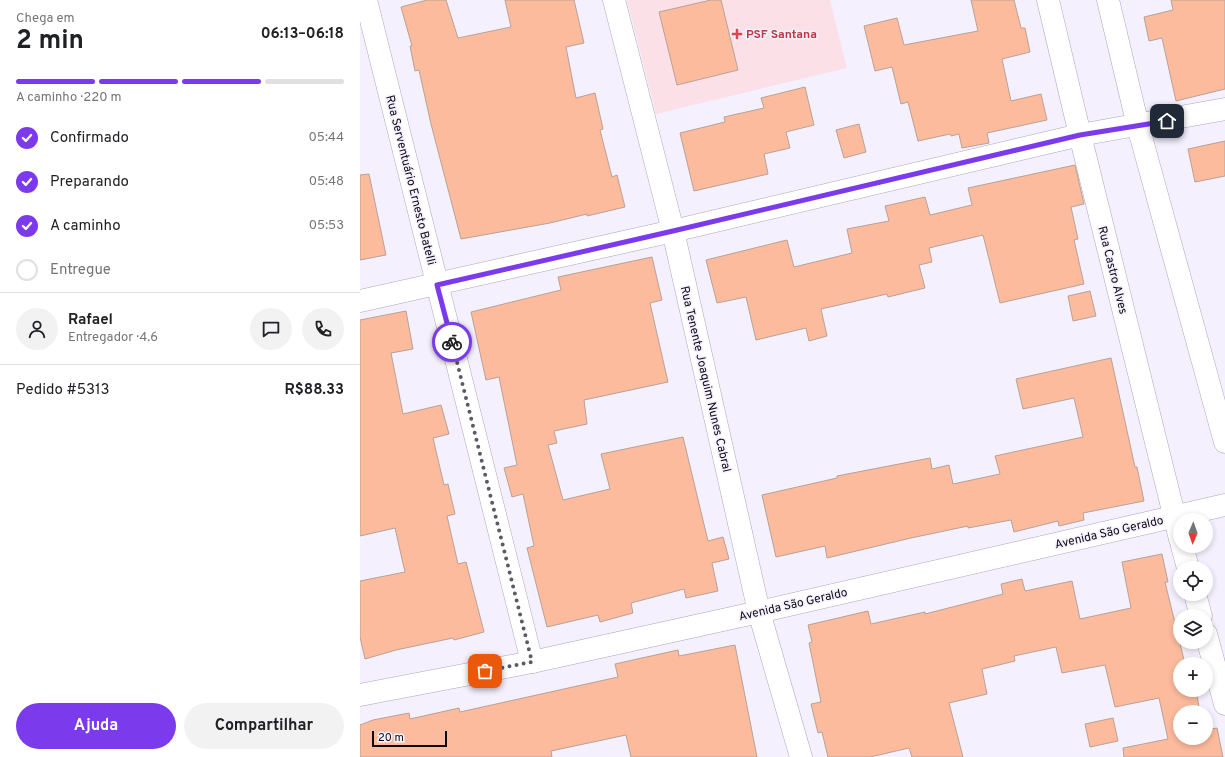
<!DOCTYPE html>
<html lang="pt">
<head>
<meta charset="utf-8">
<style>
	body { margin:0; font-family:Overpass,sans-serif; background:#f2f2f2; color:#202124; height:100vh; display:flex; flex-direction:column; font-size:15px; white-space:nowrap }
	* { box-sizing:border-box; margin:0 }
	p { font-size:13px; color:#757577 }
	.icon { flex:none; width:22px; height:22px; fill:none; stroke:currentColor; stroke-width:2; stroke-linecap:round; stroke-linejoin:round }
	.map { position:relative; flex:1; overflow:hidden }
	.details { display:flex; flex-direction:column; background:#fff; width:360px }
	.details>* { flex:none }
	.needle { width:26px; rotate:182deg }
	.controls { position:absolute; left:813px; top:513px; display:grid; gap:8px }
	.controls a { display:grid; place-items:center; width:40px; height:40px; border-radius:50%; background:#fff; box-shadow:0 2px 6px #0003; font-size:20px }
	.scale { position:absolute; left:12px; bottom:10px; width:75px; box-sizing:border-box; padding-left:4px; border:2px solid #0d0a11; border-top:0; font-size:11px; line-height:14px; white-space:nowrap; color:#0d0a11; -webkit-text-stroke:3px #f5f0fe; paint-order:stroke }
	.pin { position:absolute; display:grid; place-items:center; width:34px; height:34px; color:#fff; margin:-17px; border-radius:8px; box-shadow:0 2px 6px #0006 }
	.courier { position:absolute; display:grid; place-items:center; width:40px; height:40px; margin:-20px; border:3px solid #7c3aed; border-radius:50%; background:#fff; color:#222; box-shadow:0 1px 5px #0007 }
	.headline em { font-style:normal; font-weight:700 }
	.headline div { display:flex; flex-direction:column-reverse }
	.headline { display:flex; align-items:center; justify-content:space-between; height:68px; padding:0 16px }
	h1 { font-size:26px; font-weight:700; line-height:30px }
	.bar { display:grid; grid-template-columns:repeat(4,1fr); gap:6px 4px; align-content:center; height:48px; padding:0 16px }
	.bar i { height:5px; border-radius:3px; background:#e0e0e0 }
	.bar .on { background:#7c3aed }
	.bar p { grid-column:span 4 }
	.line { display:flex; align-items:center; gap:10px; padding:0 16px; border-top:1px solid #e0e0e0 }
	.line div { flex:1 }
	.round { display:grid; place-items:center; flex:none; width:42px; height:42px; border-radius:21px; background:#f2f2f2 }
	ol { padding:0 16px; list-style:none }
	li { display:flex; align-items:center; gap:12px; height:44px }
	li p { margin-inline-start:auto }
	li .icon { padding:4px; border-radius:50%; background:#7c3aed; color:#fff; stroke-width:4 }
	li:last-child { color:#757577 }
	li i { width:22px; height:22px; border:2px solid #e0e0e0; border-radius:50% }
	.cta { display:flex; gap:8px; margin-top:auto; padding:8px 16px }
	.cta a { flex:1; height:46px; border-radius:24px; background:#7c3aed; color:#fff; font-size:16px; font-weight:700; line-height:46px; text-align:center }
	.cta a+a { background:#f2f2f2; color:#202124 }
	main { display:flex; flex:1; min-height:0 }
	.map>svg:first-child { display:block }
	.medical { fill:#fbe1e7 }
	.building { fill:#fcbb9d; stroke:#b8a196 }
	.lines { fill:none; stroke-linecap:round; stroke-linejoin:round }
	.minor-casing { stroke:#ada5ba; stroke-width:23 }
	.major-casing { stroke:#ada5ba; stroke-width:23 }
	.minor { stroke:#fff; stroke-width:22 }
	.major { stroke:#fff; stroke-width:22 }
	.done { stroke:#5e5a64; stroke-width:4; stroke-dasharray:0 7.2 }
	.route { stroke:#7c3aed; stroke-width:5 }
	.health-dot { fill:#e0444e; stroke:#f5f0fe; stroke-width:1.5 }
	.labels { text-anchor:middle; stroke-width:3; stroke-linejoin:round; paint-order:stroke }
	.health-label { font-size:12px; font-weight:bold; fill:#be3a42; stroke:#f5f0fe; text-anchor:start }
	.street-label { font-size:12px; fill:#0d0a11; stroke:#f5f0fe }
</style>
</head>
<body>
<main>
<section class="details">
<div class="headline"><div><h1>2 min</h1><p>Chega em</p></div><em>06:13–06:18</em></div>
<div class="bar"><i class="on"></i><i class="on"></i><i class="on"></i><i></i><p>A caminho · 220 m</p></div>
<ol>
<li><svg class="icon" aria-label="check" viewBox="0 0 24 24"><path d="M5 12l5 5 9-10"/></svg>Confirmado<p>05:44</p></li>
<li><svg class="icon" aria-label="check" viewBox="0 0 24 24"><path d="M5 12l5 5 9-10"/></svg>Preparando<p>05:48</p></li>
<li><svg class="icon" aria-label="check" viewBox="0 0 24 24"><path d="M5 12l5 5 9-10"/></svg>A caminho<p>05:53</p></li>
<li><i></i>Entregue</li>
</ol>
<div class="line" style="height:72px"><a class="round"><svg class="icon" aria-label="person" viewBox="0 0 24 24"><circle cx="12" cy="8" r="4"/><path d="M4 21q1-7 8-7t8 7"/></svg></a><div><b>Rafael</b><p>Entregador · 4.6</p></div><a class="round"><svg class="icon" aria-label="chat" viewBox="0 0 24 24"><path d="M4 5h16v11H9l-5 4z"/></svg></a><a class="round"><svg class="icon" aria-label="phone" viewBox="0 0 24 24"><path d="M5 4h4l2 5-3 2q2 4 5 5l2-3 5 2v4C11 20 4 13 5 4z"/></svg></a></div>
<div class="line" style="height:52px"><div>Pedido #5313</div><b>R$88.33</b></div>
<div class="cta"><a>Ajuda</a><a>Compartilhar</a></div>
</section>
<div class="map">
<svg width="865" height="757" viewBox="0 0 865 757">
	<rect width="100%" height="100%" fill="#f5f0fe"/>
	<!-- medical -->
	<path class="medical" d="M 267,0 L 470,0 L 487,68 L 296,114 Z"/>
	<!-- building -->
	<g class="building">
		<path d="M 67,0 L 86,0 L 98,38 L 151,27 L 145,0 L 214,0 L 224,43 L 206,47 L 216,98 L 235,93 L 243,129 L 240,130 L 252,177 L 257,175 L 265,207 L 227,216 L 227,214 L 190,223 L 101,239 L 71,124 L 59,70 L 55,71 L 50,46 L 52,46 L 41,7 Z"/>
		<path d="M 351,0 L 361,0 L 378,70 L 317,85 L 299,12 Z"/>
		<path d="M 611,0 L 654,0 L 661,28 L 665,28 L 670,52 L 642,59 L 651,101 L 681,94 L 687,120 L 627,133 L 629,143 L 602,148 L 599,134 L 591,136 L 590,134 L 558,141 L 548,102 L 541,104 L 532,67 L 515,71 L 504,26 L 537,18 L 544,45 L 618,31 Z"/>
		<path d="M 811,0 L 865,0 L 865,89 L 816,101 L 802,38 L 789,41 L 784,17 L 813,10 Z"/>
		<path d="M 445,87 L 454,125 L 426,132 L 430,148 L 404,154 L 408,174 L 334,191 L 320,133 L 365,122 L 364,117 L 404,108 L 401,98 Z"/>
		<path d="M 499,124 L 506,152 L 484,158 L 476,130 Z"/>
		<path d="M 865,141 L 865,176 L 835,182 L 828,149 Z"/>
		<path d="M 715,165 L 724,204 L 711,207 L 718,239 L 714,240 L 724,284 L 640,303 L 623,235 L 569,248 L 572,262 L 559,265 L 565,288 L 528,297 L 527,294 L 461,309 L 467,336 L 449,341 L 446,328 L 396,340 L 386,297 L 357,303 L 346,260 L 427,240 L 434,267 L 492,253 L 487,229 L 529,221 L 525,206 L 565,197 L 570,215 L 612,205 L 608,188 Z"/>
		<path d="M 9,174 L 26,255 L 0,260 L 0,175 Z"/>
		<path d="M 292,257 L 302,300 L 290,303 L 308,382 L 224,400 L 227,424 L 194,431 L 197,443 L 188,445 L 203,500 L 250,489 L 241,454 L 323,437 L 348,541 L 363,537 L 369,559 L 352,563 L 358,591 L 326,598 L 324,589 L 271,603 L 273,613 L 240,622 L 238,615 L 187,627 L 167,548 L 174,546 L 163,494 L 152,497 L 144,468 L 157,465 L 139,377 L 126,380 L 111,312 L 201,290 L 198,277 Z"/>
		<path d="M 730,291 L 736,316 L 713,321 L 708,296 Z"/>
		<path d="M 46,311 L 53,349 L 31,353 L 43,414 L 81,405 L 89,434 L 73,438 L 84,485 L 88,484 L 95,514 L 87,516 L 98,564 L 106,562 L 124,632 L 94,640 L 93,638 L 36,650 L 5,659 L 0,637 L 0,581 L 45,572 L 35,528 L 0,536 L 0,320 Z"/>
		<path d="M 751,358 L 775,467 L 777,467 L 784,501 L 723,513 L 724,520 L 699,526 L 698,521 L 654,532 L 651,520 L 608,528 L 608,526 L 551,538 L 467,558 L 465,546 L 416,557 L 402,495 L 477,478 L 477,476 L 570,458 L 572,469 L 589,465 L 593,484 L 640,474 L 635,456 L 723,437 L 714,398 L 663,409 L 656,379 Z"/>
		<path d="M 802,554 L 808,582 L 805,582 L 825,664 L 830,663 L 831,664 L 820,664 L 820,690 L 836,690 L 840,712 L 820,712 L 820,738 L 846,738 L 846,730 L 857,728 L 863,757 L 764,757 L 763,748 L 808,739 L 799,698 L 755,707 L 745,665 L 702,673 L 696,647 L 654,656 L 655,661 L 622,669 L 627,694 L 589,703 L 603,757 L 552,757 L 549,748 L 510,757 L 468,757 L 462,732 L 458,733 L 451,704 L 461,702 L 449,643 L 452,642 L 448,625 L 508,611 L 511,624 L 565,612 L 565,614 L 643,594 L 641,584 L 662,579 L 665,591 L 712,581 L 720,619 L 771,608 L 762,562 Z"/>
		<path d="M 375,645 L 397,757 L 271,757 L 266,735 L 191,751 L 192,757 L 0,757 L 0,725 L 13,720 L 49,713 L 50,719 L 99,708 L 100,712 L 258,677 L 255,664 L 318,650 L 319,656 Z"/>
		<path d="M 753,718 L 758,741 L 730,747 L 725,724 Z"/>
	</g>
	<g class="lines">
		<defs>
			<g id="minor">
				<path d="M 6,0 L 172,662"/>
				<path d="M 254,0 L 313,231 L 399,612 L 441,757"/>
				<path d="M 0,301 L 313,231 L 720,135 L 865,109"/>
				<path d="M 0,695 L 172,662 L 399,612 L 865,505"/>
			</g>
			<g id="major">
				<path d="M 688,0 L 720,135 L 820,539"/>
				<path d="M 748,0 L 778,126 L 865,442"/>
				<path d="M 822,546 L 828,568"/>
				<path d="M 835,594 L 841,616"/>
				<path d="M 846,634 L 865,704"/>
			</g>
		</defs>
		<!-- minor casing -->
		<use href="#minor" class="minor-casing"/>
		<!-- major casing -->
		<use href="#major" class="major-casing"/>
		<!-- minor -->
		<use href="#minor" class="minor"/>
		<!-- major -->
		<use href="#major" class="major"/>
	</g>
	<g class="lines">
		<!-- done -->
		<path class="done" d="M 92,342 L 172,662 L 125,671"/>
		<!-- route -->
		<path class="route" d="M 92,342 L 77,285 L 313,231 L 720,135 L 807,121"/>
	</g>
	<!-- markers -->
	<path class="health-dot" d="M375 28h4v4h4v4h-4v4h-4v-4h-4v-4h4z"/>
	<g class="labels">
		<!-- health labels -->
		<g class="health-label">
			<text x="386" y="38">PSF Santana</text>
		</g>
		<!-- street labels -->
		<g class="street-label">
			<text transform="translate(51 180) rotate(76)" y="4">Rua Serventuário Ernesto Batelli</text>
			<text transform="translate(753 270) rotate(76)" y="4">Rua Castro Alves</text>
			<text transform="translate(346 379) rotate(77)" y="4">Rua Tenente Joaquim Nunes Cabral</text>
			<text transform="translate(749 532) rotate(-13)" y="4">Avenida São Geraldo</text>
			<text transform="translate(433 604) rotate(-13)" y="4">Avenida São Geraldo</text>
		</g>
	</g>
</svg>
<div class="controls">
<a><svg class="needle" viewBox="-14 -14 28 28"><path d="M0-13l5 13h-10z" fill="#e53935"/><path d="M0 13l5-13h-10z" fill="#757577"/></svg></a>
<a><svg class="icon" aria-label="locate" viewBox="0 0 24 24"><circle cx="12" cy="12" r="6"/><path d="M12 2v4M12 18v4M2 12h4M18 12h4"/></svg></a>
<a><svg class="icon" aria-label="layers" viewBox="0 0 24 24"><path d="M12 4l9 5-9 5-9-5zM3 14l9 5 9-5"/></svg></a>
<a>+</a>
<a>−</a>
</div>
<div class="scale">20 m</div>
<div class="pin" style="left:125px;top:671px;background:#ea580c"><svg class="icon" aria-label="bag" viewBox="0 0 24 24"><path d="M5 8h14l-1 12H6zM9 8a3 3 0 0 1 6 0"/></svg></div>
<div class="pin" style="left:807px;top:121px;background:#1f2937"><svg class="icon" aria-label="home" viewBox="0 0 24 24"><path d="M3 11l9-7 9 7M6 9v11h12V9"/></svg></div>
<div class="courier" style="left:92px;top:342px"><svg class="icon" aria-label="bike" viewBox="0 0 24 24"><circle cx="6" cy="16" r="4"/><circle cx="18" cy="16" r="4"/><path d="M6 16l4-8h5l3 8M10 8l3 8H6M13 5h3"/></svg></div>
</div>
</main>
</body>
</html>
